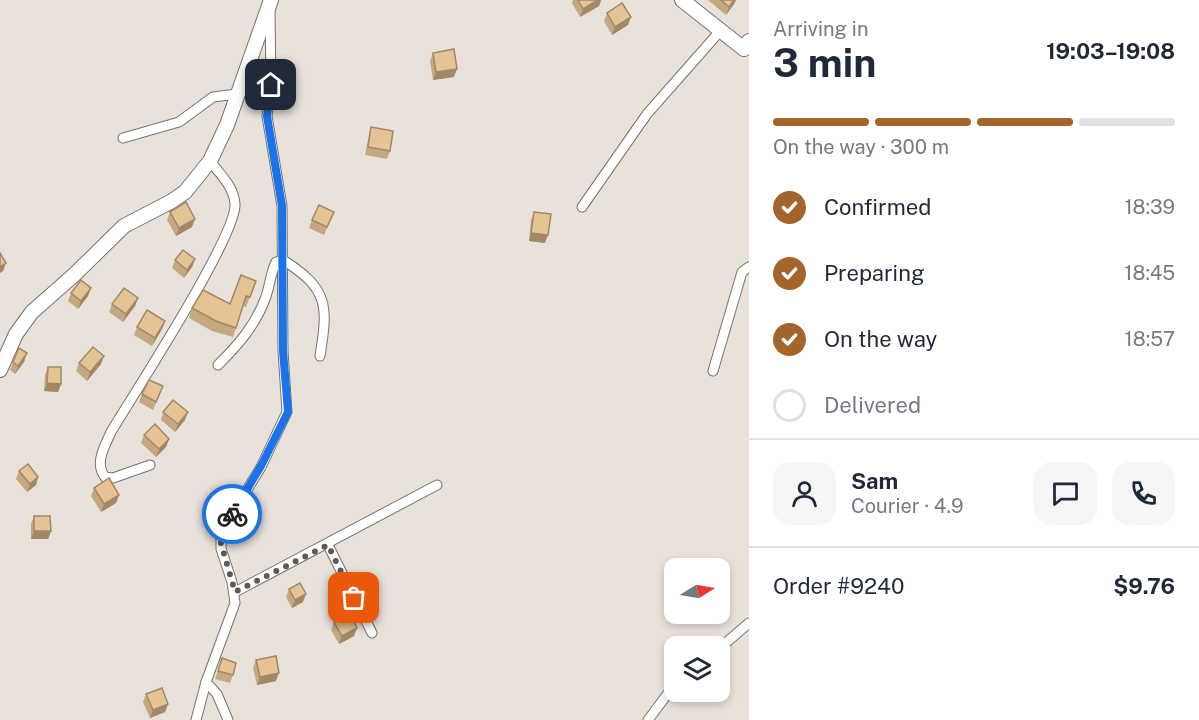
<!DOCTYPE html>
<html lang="en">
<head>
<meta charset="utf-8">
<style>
	body { margin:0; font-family:"Public Sans",sans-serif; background:#f6f6f7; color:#1f2937; height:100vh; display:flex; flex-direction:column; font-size:22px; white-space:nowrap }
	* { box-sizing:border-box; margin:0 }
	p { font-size:20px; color:#747a83 }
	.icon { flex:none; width:33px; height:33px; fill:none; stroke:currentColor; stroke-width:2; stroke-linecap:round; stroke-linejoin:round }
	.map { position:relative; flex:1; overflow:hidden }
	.drawer { display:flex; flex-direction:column; background:#fff; width:450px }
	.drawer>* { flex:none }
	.needle { width:39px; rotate:79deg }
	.tools { position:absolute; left:664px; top:558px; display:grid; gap:12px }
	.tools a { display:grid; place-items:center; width:66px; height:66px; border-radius:12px; background:#fff; box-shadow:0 3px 9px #0003; font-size:30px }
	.pin { position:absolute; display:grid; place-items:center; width:51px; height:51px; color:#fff; margin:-26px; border-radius:12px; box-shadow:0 3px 9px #0006 }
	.courier { position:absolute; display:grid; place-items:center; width:60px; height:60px; margin:-30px; border:4px solid #1a73e8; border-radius:50%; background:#fff; color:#222; box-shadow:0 2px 8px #0007 }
	.summary em { font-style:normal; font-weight:700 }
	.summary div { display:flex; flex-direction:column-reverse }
	.summary { display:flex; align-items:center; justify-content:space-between; height:102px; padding:0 24px }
	h1 { font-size:39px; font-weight:700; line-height:45px }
	.bar { display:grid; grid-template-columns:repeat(4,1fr); gap:9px 6px; align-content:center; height:72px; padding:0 24px }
	.bar i { height:8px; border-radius:4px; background:#e0e1e3 }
	.bar .active { background:#a4652c }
	.bar p { grid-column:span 4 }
	.line { display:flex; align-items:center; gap:15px; padding:0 24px; border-top:2px solid #e0e1e3 }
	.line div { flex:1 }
	.round { display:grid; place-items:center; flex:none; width:63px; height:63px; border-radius:18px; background:#f6f6f7 }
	ol { padding:0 24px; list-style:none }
	li { display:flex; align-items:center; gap:18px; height:66px }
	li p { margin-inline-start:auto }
	li .icon { padding:6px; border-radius:50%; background:#a4652c; color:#fff; stroke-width:4 }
	li:last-child { color:#747a83 }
	li i { width:33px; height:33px; border:3px solid #e0e1e3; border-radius:50% }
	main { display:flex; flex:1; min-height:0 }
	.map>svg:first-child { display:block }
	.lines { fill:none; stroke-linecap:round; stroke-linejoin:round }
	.minor-casing { stroke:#78736d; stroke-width:11 }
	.secondary-casing { stroke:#78736d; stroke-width:16 }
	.minor { stroke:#fff; stroke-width:9 }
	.secondary { stroke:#fff; stroke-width:14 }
	.wall { fill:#c5a880 }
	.shaded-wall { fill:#a08868 }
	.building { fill:#e5c395; stroke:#a08868; stroke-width:1.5 }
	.done { stroke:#5e5a56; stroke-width:6; stroke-dasharray:0 10.8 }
	.route { stroke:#1a73e8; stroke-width:8 }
</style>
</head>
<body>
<main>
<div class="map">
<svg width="749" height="720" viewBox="0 0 749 720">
	<rect width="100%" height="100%" fill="#e9e2db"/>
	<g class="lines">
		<defs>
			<g id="minor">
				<path d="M 123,138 L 179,122 L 213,97 L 237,94"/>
				<path d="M 582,207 L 647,114 L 721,30"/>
				<path d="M 218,365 C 238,345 255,326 265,299 C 270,287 270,274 276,262 L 283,260 C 329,289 328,306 320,356"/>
				<path d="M 713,371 L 742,272 L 749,267"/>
				<path d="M 150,465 L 113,478 L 105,477 C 94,463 105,446 111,432 C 133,395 237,236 235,204 C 234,187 220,174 210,161"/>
				<path d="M 328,545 L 372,633"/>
				<path d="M 235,592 L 437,485"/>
				<path d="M 720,648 L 749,623"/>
				<path d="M 206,682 L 217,694 L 228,720"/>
				<path d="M 196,720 L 206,682 L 235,603 L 232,582 L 221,549 L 221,532 L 261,467 L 287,412 L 283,351 L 282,206 L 267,116 L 271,85 L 270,12"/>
				<path d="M 648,720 L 675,684"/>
			</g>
			<g id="secondary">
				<path d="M 682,0 L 744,49 L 749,41"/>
				<path d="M 0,370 L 16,334 L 32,312 L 74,275 L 124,226 L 172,201 L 185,192 L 210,161 L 227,125 L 271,0"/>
			</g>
		</defs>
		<!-- minor casing -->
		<use href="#minor" class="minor-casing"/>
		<!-- secondary casing -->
		<use href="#secondary" class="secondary-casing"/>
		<!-- minor -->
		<use href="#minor" class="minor"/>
		<!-- secondary -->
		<use href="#secondary" class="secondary"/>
	</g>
	<!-- wall -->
	<g class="wall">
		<path d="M 573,0 L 601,0 L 599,6 L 580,17 L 572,3 Z"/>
		<path d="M 708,0 L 736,0 L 734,4 L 726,15 Z"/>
		<path d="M 607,13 L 628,25 L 612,35 L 604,21 Z"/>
		<path d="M 433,53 L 454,77 L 433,80 L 430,61 Z"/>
		<path d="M 371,127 L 390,151 L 387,159 L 365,155 L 369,135 Z"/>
		<path d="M 170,212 L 192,227 L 176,236 L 167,220 Z"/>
		<path d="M 334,212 L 324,235 L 309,228 L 312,220 Z"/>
		<path d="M 534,212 L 545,243 L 529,241 L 531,220 Z"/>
		<path d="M 195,259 L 192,267 L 184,278 L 172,268 L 175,260 Z"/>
		<path d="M 256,281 L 246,307 L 243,306 L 233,337 L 212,331 L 189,318 L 192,308 L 230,304 Z"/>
		<path d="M 91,288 L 88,296 L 78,309 L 68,301 L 71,293 Z"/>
		<path d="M 138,298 L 135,306 L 123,322 L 109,312 L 112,304 Z"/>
		<path d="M 165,321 L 162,329 L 152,346 L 134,335 L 137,327 Z"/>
		<path d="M 27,353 L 24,362 L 15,374 L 10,370 L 13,362 Z"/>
		<path d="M 79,363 L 101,364 L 87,381 L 76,371 Z"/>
		<path d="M 48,367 L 61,384 L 58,392 L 44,391 L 45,375 Z"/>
		<path d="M 142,394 L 160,394 L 153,410 L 139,402 Z"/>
		<path d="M 163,412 L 185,420 L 175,432 L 161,420 Z"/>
		<path d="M 144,435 L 169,439 L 166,447 L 156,457 L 141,443 Z"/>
		<path d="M 19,471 L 38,477 L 36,485 L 27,492 L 16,479 Z"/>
		<path d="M 94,488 L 119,495 L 116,503 L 101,512 L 91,496 Z"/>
		<path d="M 34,516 L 51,531 L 48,539 L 31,539 L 31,524 Z"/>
		<path d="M 289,589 L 303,602 L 292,608 L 286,597 Z"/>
		<path d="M 334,622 L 354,636 L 339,644 L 331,630 Z"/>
		<path d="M 222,658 L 233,675 L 230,683 L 215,679 Z"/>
		<path d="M 256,660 L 276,681 L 257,685 L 253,668 Z"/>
		<path d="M 146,694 L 168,704 L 165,712 L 150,718 L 143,702 Z"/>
	</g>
	<!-- shaded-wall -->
	<g class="shaded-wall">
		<path d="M 598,0 L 601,0 L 599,6 L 580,17 L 583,9 Z"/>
		<path d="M 734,0 L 736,0 L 734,4 L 726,15 L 729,7 Z"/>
		<path d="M 631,17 L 628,25 L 612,35 L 615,27 Z"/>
		<path d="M 457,69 L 454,77 L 433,80 L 436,72 Z"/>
		<path d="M 195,219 L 192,227 L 176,236 L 179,228 Z"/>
		<path d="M 531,233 L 548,235 L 545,243 L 529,241 Z"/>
		<path d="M 195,259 L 192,267 L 184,278 L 187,270 Z"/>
		<path d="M 6,263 L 3,271 L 0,273 L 0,267 Z"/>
		<path d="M 91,288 L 88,296 L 78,309 L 81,301 Z"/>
		<path d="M 138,298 L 135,306 L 123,322 L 126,314 Z"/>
		<path d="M 165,321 L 162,329 L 152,346 L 155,338 Z"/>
		<path d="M 27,353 L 24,362 L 15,374 L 18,366 Z"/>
		<path d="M 104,356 L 101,364 L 87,381 L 90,372 Z"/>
		<path d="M 47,383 L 61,384 L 58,392 L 44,391 Z"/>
		<path d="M 188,412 L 185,420 L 175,432 L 178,424 Z"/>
		<path d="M 169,439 L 166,447 L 156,457 L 159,449 Z"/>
		<path d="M 38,477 L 36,485 L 27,492 L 30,484 Z"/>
		<path d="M 119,495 L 116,503 L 101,512 L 104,504 Z"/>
		<path d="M 34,531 L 51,531 L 48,539 L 31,539 Z"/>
		<path d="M 306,594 L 303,602 L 292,608 L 295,600 Z"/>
		<path d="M 357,628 L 354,636 L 339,644 L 342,636 Z"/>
		<path d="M 279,673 L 276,681 L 257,685 L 260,677 Z"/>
		<path d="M 168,704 L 165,712 L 150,718 L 153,710 Z"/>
	</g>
	<!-- building -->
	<g class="building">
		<path d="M 578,0 L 598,0 L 583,9 Z"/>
		<path d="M 721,0 L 734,0 L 729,7 Z"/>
		<path d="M 622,3 L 631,17 L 615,27 L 607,13 Z"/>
		<path d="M 454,49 L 457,69 L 436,72 L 433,53 Z"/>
		<path d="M 371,127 L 393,131 L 390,151 L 368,147 Z"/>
		<path d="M 186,202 L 195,219 L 179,228 L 170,212 Z"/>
		<path d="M 319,205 L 334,212 L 327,227 L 312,220 Z"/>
		<path d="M 534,212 L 551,214 L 548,235 L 531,233 Z"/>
		<path d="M 183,250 L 195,259 L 187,270 L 175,260 Z"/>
		<path d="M 0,253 L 6,263 L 0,267 Z"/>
		<path d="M 241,275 L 256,281 L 250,297 L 246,296 L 236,328 L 216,321 L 192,308 L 203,290 L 230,304 Z"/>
		<path d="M 81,280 L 91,288 L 81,301 L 71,293 Z"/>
		<path d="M 124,288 L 138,298 L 126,314 L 112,304 Z"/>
		<path d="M 147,310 L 165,321 L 155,338 L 137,327 Z"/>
		<path d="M 93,347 L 104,356 L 90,372 L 79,363 Z"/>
		<path d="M 19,348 L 27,353 L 18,366 L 13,362 Z"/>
		<path d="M 48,367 L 61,367 L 61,384 L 47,383 Z"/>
		<path d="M 149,380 L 163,386 L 156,402 L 142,394 Z"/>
		<path d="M 173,400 L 188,412 L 178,424 L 163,412 Z"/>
		<path d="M 155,424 L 169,439 L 159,449 L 144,435 Z"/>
		<path d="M 28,464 L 38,477 L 30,484 L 19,471 Z"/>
		<path d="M 109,478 L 119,495 L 104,504 L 94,488 Z"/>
		<path d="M 34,516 L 50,516 L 51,531 L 34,531 Z"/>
		<path d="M 300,583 L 306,594 L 295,600 L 289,589 Z"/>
		<path d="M 350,614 L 357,628 L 342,636 L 334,622 Z"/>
		<path d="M 276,656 L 279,673 L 260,677 L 256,660 Z"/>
		<path d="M 222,658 L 236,663 L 233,675 L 218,671 Z"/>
		<path d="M 162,688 L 168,704 L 153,710 L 146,694 Z"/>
	</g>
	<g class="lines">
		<!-- done -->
		<path class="done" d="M 232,514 L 221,532 L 220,540 L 235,592 L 328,545 L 354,598"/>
		<!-- route -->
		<path class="route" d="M 232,514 L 261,466 L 288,412 L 283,351 L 282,206 L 267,116 L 271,85"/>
	</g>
</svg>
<div class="tools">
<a><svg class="needle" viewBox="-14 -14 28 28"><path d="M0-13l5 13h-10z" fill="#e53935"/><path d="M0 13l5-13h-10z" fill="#747a83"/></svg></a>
<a><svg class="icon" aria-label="layers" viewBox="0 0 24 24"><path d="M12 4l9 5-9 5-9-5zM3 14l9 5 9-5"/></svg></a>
</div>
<div class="pin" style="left:354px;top:598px;background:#ea580c"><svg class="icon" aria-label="bag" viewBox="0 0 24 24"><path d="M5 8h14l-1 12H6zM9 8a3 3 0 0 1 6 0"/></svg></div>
<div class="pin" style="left:271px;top:85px;background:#1f2937"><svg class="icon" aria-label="home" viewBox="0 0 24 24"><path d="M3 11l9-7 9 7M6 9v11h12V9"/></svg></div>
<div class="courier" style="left:232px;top:514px"><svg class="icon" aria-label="bike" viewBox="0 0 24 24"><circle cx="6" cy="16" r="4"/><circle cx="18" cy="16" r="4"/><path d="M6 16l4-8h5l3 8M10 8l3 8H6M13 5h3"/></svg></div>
</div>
<section class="drawer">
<div class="summary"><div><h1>3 min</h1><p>Arriving in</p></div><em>19:03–19:08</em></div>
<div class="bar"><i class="active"></i><i class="active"></i><i class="active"></i><i></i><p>On the way · 300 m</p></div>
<ol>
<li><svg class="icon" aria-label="check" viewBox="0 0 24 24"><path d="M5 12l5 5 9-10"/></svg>Confirmed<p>18:39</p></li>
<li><svg class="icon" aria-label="check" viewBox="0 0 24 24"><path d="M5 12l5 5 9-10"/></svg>Preparing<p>18:45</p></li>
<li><svg class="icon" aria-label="check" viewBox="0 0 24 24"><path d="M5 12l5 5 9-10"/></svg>On the way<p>18:57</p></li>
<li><i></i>Delivered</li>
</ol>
<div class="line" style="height:108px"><a class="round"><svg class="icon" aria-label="person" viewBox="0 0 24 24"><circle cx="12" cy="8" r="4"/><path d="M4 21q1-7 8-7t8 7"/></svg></a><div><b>Sam</b><p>Courier · 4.9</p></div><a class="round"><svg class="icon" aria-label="chat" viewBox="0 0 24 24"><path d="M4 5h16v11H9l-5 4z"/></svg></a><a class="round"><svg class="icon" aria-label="phone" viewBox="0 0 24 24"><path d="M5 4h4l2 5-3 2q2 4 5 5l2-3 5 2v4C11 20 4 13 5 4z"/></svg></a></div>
<div class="line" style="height:78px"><div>Order #9240</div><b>$9.76</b></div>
</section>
</main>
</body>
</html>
